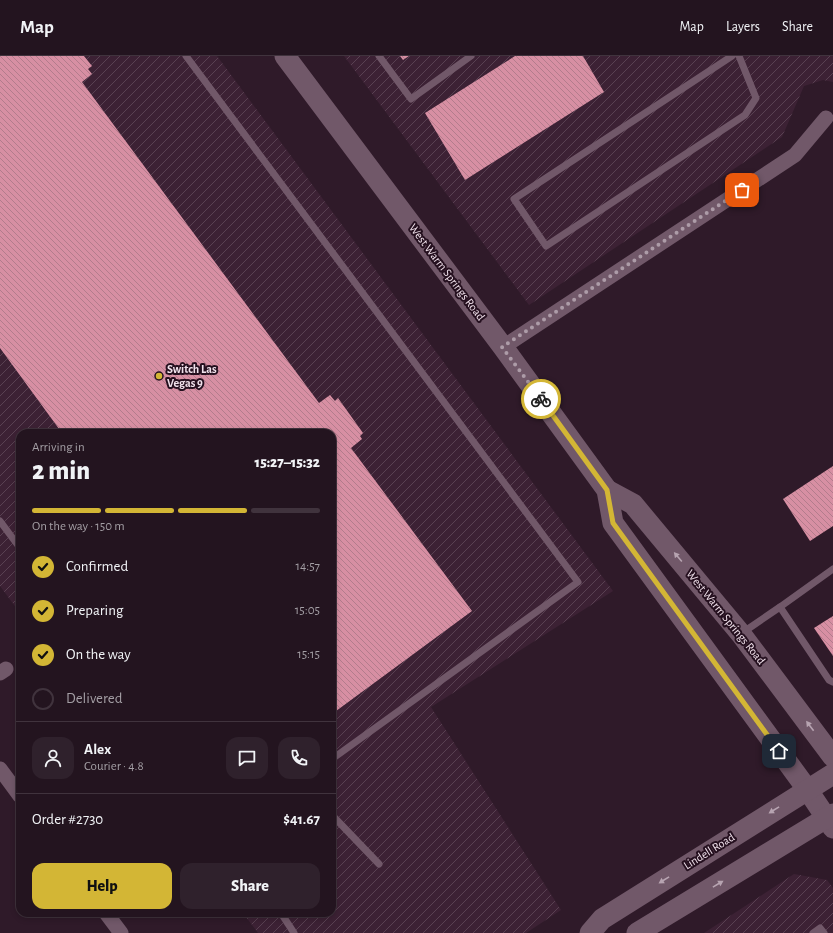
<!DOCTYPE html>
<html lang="en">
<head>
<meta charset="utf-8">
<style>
	body { margin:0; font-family:"Alegreya Sans",sans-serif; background:#2f212c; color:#f1f3f6; height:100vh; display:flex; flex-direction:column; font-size:15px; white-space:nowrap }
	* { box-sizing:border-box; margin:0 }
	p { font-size:13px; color:#a39ea4 }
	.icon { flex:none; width:22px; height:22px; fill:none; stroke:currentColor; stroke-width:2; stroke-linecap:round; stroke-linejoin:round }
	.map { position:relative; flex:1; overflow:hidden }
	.sheet { position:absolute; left:16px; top:373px; width:320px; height:488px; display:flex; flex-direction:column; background:#23141f; border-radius:12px; box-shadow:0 2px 6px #0003,0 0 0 1px #40333d }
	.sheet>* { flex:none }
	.pin { position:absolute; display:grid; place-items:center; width:34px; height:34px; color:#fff; margin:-17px; border-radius:8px; box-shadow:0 2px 6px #0006 }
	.courier { position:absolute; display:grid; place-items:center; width:40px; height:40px; margin:-20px; border:3px solid #d3b635; border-radius:50%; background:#fff; color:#222; box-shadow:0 1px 5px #0007 }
	.overview em { font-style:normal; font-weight:800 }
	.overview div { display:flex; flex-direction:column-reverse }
	.overview { display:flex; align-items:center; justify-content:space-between; height:68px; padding:0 16px }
	h1 { font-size:26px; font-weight:800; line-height:30px }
	.bar { display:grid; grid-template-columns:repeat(4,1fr); gap:6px 4px; align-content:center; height:48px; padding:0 16px }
	.bar i { height:5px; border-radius:3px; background:#40333d }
	.bar .current { background:#d3b635 }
	.bar p { grid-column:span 4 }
	.line { display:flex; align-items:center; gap:10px; padding:0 16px; border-top:1px solid #40333d }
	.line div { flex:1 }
	.round { display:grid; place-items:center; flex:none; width:42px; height:42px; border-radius:12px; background:#2f212c }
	ol { padding:0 16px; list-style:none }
	li { display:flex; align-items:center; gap:12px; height:44px }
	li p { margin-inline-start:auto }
	li .icon { padding:4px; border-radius:50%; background:#d3b635; color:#111; stroke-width:4 }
	li:last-child { color:#a39ea4 }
	li i { width:22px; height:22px; border:2px solid #40333d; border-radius:50% }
	.action { display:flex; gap:8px; margin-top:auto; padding:8px 16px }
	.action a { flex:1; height:46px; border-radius:12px; background:#d3b635; color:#111; font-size:16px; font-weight:800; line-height:46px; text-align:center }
	.action a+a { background:#2f212c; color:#f1f3f6 }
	header { display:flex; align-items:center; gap:24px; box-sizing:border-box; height:56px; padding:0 20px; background:#23141f; border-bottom:1px solid #40333d }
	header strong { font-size:19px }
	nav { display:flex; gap:22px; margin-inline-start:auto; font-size:14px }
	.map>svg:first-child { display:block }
	.industrial { fill:url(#industrial-furrows) }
	.building { fill:url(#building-back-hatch) }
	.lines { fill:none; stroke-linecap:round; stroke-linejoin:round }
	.lane { stroke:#715869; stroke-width:7 }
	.street { stroke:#715869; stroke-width:15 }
	.secondary { stroke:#715869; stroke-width:21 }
	.oneway { fill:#b7a4b1 }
	.done { stroke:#ad9ca8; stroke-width:4; stroke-dasharray:0 7.2 }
	.route { stroke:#d3b635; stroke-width:5 }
	.poi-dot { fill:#d3b635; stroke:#25101f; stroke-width:1.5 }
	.labels { text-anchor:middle; stroke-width:4; stroke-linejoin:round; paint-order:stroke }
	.street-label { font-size:12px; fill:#f1e2ec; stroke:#25101f }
	.poi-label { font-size:12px; font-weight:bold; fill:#f1e2ec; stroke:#25101f; text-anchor:start }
</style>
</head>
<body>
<header>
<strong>Map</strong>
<nav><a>Map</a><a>Layers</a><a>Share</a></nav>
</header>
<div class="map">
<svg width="833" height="877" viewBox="0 0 833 877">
	<defs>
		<pattern id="industrial-furrows" width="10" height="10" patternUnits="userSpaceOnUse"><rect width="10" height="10" fill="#3c2134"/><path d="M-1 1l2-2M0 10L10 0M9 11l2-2" fill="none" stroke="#594152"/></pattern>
		<pattern id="building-back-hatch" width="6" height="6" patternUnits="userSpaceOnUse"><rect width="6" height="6" fill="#d78fa3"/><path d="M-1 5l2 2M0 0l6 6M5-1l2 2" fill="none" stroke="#b37c8c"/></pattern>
	</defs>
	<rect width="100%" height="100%" fill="#2f1a29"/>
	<!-- industrial -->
	<g class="industrial">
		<path d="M 0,0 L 217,0 L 613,535 L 431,651 L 561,854 L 526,877 L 258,877 L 243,857 L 332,857 L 332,377 L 20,377 L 20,557 L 0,530 Z"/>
		<path d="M 344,0 L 833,0 L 833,26 L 823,24 L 804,30 L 782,81 L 529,249 Z"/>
		<path d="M 794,818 L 827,824 L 833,832 L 833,877 L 704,877 Z"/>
	</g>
	<!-- building -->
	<g class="building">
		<path d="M 0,0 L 84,0 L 92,10 L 88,13 L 92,18 L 82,26 L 319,347 L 330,339 L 335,345 L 338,342 L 363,377 L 360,380 L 362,383 L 351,392 L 472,555 L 332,658 L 332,377 L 62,377 L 0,292 Z"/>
		<path d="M 400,0 L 409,0 L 403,4 Z"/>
		<path d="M 515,0 L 583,0 L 604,36 L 465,124 L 425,57 Z"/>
		<path d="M 833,410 L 833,470 L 810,485 L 783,443 Z"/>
		<path d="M 833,560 L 833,600 L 814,572 Z"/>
	</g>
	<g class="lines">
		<!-- lane -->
		<g class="lane">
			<path d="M 186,0 L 578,526 L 332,703"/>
			<path d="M 379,0 L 411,43 L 471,0"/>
			<path d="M 732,0 L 514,143 L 546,190 L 745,59 L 756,42 L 739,0"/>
			<path d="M 0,465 L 20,492"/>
			<path d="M 780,551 L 833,513"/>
			<path d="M 742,577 L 780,551 L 829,624 L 833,626"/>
			<path d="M 332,759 L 379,808"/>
			<path d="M 281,857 L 294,877"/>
			<path d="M 813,877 L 820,872 L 824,877"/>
		</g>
		<!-- street -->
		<g class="street">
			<path d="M 503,291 L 795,99 L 826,62"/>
			<path d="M 0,617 L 6,613"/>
			<path d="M 0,713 L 20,740"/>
			<path d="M 106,857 L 121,877"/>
		</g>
		<!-- secondary -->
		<g class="secondary">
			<path d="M 285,0 L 503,291 L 607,434 L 613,467 L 807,733 L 833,772"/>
			<path d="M 607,434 L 633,448 L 741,578 L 833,701"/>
			<path d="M 590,877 L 602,863 L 833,718"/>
			<path d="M 637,877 L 833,758"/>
		</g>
	</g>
	<!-- one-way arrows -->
	<defs><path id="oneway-solid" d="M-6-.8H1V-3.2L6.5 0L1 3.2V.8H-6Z"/></defs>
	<g class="oneway">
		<use href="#oneway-solid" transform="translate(678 501) rotate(-130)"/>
		<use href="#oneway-solid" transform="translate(810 670) rotate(-127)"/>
		<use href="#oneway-solid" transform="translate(774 754) rotate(148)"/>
		<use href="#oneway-solid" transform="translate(664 824) rotate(148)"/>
		<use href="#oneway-solid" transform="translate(718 828) rotate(-31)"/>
	</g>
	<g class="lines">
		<!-- done -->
		<path class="done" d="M 541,343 L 502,291 L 742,134"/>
		<!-- route -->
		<path class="route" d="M 541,343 L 607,434 L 613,467 L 779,695"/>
	</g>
	<!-- markers -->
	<circle class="poi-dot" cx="159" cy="320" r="4"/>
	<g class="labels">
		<!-- street labels -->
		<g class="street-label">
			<text transform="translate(447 216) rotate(53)" y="4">West Warm Springs Road</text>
			<text transform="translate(726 561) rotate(51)" y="4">West Warm Springs Road</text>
			<text transform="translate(709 795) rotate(-32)" y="4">Lindell Road</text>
		</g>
		<!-- poi labels -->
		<g class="poi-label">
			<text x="167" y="317">Switch Las<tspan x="167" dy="14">Vegas 9</tspan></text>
		</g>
	</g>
</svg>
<div class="pin" style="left:742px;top:134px;background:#ea580c"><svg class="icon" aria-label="bag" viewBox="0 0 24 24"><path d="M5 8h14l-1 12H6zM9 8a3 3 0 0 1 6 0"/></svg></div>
<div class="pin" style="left:779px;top:695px;background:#1f2937"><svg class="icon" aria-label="home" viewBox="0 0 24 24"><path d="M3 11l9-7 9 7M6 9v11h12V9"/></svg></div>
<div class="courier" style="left:541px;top:343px"><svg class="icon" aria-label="bike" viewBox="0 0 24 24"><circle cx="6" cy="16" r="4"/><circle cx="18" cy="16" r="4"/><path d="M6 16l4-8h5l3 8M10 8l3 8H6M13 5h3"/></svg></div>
<section class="sheet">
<div class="overview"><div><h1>2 min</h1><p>Arriving in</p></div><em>15:27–15:32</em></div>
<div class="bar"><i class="current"></i><i class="current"></i><i class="current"></i><i></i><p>On the way · 150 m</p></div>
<ol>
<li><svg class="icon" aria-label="check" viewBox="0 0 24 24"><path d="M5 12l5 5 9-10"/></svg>Confirmed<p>14:57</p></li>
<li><svg class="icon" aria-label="check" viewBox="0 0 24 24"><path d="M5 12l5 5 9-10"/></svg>Preparing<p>15:05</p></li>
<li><svg class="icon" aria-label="check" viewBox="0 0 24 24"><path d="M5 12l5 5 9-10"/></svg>On the way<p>15:15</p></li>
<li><i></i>Delivered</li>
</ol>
<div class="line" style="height:72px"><a class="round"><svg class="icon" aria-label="person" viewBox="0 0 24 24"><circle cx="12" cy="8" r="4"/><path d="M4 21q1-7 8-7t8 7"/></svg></a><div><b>Alex</b><p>Courier · 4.8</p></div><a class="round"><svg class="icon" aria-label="chat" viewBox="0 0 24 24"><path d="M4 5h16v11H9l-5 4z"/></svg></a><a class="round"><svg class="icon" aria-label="phone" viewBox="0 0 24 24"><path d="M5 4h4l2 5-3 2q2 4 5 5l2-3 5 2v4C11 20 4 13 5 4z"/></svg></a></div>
<div class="line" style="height:52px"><div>Order #2730</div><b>$41.67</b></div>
<div class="action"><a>Help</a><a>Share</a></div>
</section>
</div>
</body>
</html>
